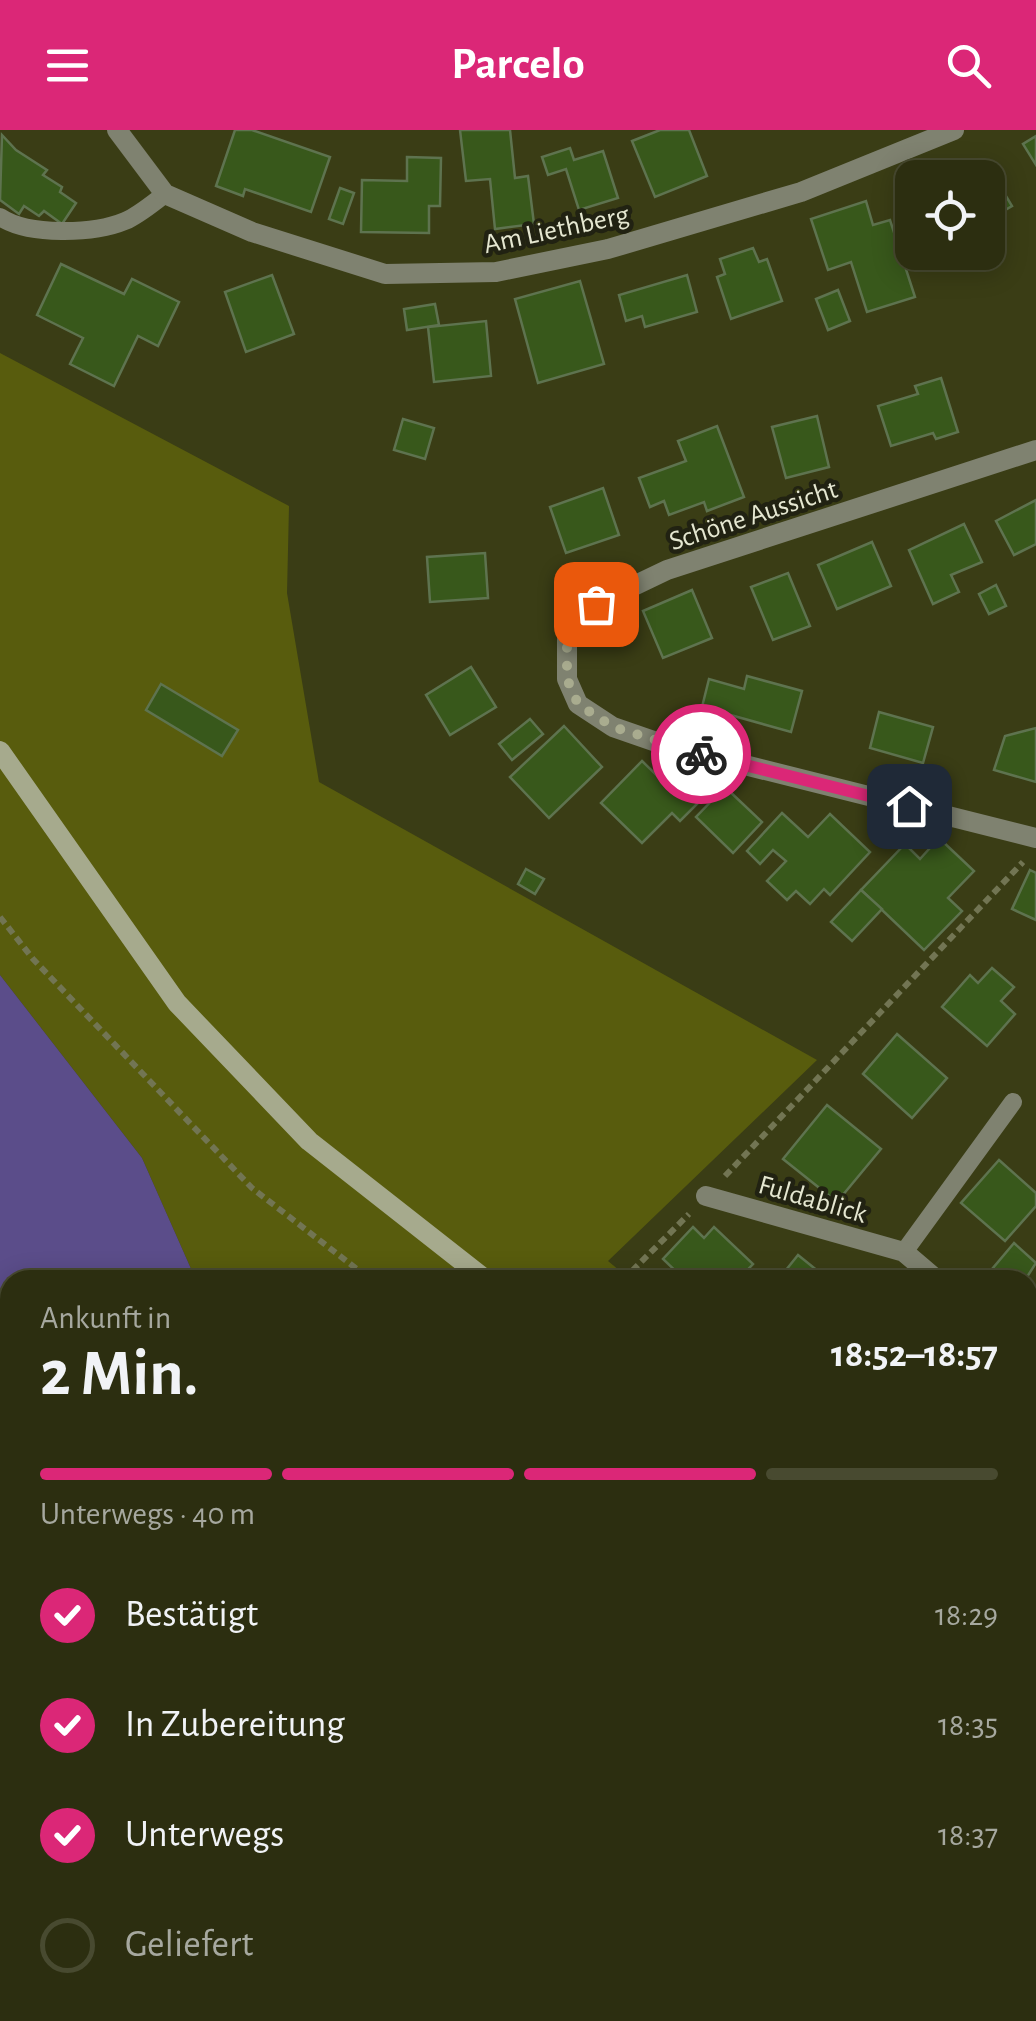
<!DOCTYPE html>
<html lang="de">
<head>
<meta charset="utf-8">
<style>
	body { margin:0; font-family:"Alegreya Sans",sans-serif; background:#343619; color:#f1f3f6; height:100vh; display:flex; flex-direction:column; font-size:38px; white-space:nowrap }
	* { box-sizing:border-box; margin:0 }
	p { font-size:32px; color:#a6a89f }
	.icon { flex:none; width:55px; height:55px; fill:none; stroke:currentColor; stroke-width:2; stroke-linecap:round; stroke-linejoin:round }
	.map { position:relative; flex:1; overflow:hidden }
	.side { position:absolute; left:0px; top:1140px; width:1038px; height:752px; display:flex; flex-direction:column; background:#2c2e10; border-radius:30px 30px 0 0; box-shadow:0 5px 25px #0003,0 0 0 2px #484a30 }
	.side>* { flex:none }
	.fabs { position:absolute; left:895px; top:30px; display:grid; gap:20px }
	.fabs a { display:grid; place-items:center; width:110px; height:110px; border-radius:20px; background:#2c2e10; box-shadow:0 5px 25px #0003,0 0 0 2px #484a30; font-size:50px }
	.pin { position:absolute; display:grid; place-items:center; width:85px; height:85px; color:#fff; margin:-42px; border-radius:20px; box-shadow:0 5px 15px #0006 }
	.courier { position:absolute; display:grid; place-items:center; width:100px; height:100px; margin:-50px; border:8px solid #db2777; border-radius:50%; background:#fff; color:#222; box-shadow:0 2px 12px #0007 }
	.overview em { font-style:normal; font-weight:700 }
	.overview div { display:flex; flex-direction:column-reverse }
	.overview { display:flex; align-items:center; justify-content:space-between; height:170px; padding:0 40px }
	h1 { font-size:65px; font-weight:700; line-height:75px }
	.bar { display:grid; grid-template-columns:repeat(4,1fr); gap:15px 10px; align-content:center; height:120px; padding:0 40px }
	.bar i { height:12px; border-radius:8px; background:#484a30 }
	.bar .on { background:#db2777 }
	.bar p { grid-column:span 4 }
	ol { padding:0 40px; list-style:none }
	li { display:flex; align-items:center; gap:30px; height:110px }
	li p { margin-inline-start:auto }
	li .icon { padding:10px; border-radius:50%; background:#db2777; color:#fff; stroke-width:4 }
	li:last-child { color:#a6a89f }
	li i { width:55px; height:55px; border:5px solid #484a30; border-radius:50% }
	header { display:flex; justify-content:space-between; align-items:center; height:130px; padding:0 40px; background:#db2777; color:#fff; font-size:45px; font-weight:700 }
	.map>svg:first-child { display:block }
	.green { fill:#585c0d }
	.water { fill:#5b4d8a }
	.building { fill:#38581b; stroke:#5e734f; stroke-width:2.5 }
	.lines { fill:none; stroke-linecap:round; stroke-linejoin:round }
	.path { stroke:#727553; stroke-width:6; stroke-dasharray:8 5; stroke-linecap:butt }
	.lane { stroke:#7f8270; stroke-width:18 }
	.street { stroke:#7f8270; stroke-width:20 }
	.secondary { stroke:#a6aa8d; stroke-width:20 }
	.done { stroke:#a9ac8f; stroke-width:10; stroke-dasharray:0 18 }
	.route { stroke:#db2777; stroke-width:12 }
	.labels { text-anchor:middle; stroke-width:9; stroke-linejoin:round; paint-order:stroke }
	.street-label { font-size:28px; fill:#e5e7d1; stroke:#212212 }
</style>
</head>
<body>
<header><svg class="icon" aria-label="menu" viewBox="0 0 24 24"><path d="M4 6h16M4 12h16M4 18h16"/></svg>Parcelo<svg class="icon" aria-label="search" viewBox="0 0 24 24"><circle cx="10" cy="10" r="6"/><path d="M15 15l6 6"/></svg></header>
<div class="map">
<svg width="1036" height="1891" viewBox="0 0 1036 1891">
	<rect width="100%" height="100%" fill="#3a3d15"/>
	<!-- green -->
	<g class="green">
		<path d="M 0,223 L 289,376 L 287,463 L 319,652 L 817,930 L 608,1131 L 631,1150 L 196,1150 L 142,1028 L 0,845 Z"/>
		<path d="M 1028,1459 L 1036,1466 L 1036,1739 L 1028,1745 Z"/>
		<path d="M 0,1528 L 10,1547 L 10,1882 L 217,1882 L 222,1891 L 0,1891 Z"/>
		<path d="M 576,1883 L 853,1883 L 842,1891 L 581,1891 Z"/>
	</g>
	<!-- water -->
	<g class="water">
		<path d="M 0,845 L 142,1028 L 196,1150 L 10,1150 L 10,1547 L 0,1528 Z"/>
		<path d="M 576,1883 L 581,1891 L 222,1891 L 217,1883 Z"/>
	</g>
	<!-- building -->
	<g class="building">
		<path d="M 235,0 L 252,0 L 330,27 L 311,82 L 245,59 L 243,66 L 216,56 Z"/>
		<path d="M 460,0 L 510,0 L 515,48 L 528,46 L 534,94 L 495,99 L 490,49 L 466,51 Z"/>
		<path d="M 660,0 L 689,0 L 707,46 L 655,67 L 632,11 Z"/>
		<path d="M 2,5 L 16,20 L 47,40 L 43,45 L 62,57 L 60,62 L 76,73 L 62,94 L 44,81 L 39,86 L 24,76 L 19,84 L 0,70 Z"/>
		<path d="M 1036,6 L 1036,35 L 1023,14 Z"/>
		<path d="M 570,18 L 574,30 L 603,21 L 618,68 L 579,80 L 566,39 L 548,45 L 542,27 Z"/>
		<path d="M 407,27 L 441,28 L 440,76 L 429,76 L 429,103 L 361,102 L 362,50 L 407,51 Z"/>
		<path d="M 985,31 L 1012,76 L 988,90 L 988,48 L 957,48 Z"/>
		<path d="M 340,58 L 354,63 L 343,94 L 329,89 Z"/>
		<path d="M 866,71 L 873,95 L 890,90 L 915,167 L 867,182 L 851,132 L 828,140 L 811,89 Z"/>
		<path d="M 753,118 L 759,132 L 767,129 L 782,171 L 731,189 L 717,147 L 725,144 L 720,129 Z"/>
		<path d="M 61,134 L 124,164 L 132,149 L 179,172 L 158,216 L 138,206 L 114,256 L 70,234 L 83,208 L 37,185 Z"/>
		<path d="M 272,145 L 294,204 L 246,222 L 225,162 Z"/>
		<path d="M 687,145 L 697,182 L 645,197 L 642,186 L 626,191 L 619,165 Z"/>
		<path d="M 580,151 L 604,234 L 538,253 L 515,169 Z"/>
		<path d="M 838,160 L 850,191 L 828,200 L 816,169 Z"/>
		<path d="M 435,174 L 439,195 L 407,200 L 404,179 Z"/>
		<path d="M 486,191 L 491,246 L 434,252 L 428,197 Z"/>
		<path d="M 941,248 L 958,302 L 936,309 L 933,303 L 891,316 L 878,276 L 918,264 L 915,256 Z"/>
		<path d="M 817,286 L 829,337 L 786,348 L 772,297 Z"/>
		<path d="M 403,289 L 434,298 L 425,329 L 394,320 Z"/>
		<path d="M 717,296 L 744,367 L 707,381 L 704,372 L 669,385 L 664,371 L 650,377 L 639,348 L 686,331 L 678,311 Z"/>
		<path d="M 603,358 L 619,405 L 566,423 L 550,377 Z"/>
		<path d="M 1036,370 L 1036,414 L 1014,425 L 996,391 Z"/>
		<path d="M 964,394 L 982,432 L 951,445 L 959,462 L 933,474 L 909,420 Z"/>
		<path d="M 872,412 L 891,456 L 837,479 L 818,435 Z"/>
		<path d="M 485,423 L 488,468 L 430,472 L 427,427 Z"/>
		<path d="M 788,443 L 810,496 L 773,510 L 751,457 Z"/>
		<path d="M 996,455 L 1006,476 L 989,484 L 979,464 Z"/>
		<path d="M 692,460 L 712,508 L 663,528 L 643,481 Z"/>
		<path d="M 471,537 L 496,577 L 450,605 L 426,565 Z"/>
		<path d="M 747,546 L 802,561 L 791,602 L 702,577 L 709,549 L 744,559 Z"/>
		<path d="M 161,554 L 238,600 L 222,626 L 146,580 Z"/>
		<path d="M 879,582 L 933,597 L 923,633 L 870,618 Z"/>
		<path d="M 530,589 L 543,604 L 512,630 L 499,614 Z"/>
		<path d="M 564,596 L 602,637 L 549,688 L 510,647 Z"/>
		<path d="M 1036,598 L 1036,652 L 994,640 L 1005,606 Z"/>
		<path d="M 642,631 L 678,666 L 689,656 L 702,669 L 680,691 L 672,683 L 642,713 L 601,673 Z"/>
		<path d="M 725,657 L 762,692 L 733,723 L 696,687 Z"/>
		<path d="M 782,683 L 808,707 L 830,684 L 870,722 L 830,765 L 824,759 L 810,774 L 796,761 L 787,770 L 767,751 L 786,731 L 773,720 L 760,734 L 747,721 Z"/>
		<path d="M 939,708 L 974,741 L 948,768 L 962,781 L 924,820 L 861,760 L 905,714 L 920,729 Z"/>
		<path d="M 526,739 L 544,749 L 535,764 L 518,754 Z"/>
		<path d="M 1030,740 L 1036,743 L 1036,790 L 1012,779 Z"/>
		<path d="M 861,760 L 882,779 L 852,811 L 831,792 Z"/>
		<path d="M 992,838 L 1014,857 L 1001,871 L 1015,884 L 987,916 L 942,877 L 970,845 L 978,853 Z"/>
		<path d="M 897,904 L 947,948 L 912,988 L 863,944 Z"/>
		<path d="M 827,975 L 881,1019 L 837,1072 L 783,1029 Z"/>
		<path d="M 999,1030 L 1036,1063 L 1036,1076 L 1005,1111 L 961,1073 Z"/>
		<path d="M 693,1097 L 704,1108 L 714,1097 L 753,1134 L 738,1150 L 685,1150 L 663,1129 Z"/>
		<path d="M 1014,1113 L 1036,1133 L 1025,1150 L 1006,1150 L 993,1138 Z"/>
		<path d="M 798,1125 L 829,1150 L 778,1150 Z"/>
		<path d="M 1028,1285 L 1036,1293 L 1036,1299 L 1028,1309 Z"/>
		<path d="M 1036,1337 L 1036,1418 L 1028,1429 L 1028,1348 Z"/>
	</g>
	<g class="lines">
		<!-- path -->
		<g class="path">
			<path d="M 0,787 L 33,829 L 252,1058 L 371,1150"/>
			<path d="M 725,1046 L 1023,732"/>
			<path d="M 623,1150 L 689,1084"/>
			<path d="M 1028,1662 L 1036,1668"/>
		</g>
		<!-- lane -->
		<g class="lane">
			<path d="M 0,87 C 28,106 94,104 125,91 C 139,85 153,73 165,64"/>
			<path d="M 904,1122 L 1013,972"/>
			<path d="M 1028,1606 L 1036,1609"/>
		</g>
		<!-- street -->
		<g class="street">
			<path d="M 117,0 L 165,64 L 252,102 L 385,144 L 496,142 L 608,119 L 801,62 L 954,0"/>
			<path d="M 1036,320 L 667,440 L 596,474 L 567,510 L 567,549 L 578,574 L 613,597 L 665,615 L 1036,708"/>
			<path d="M 706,1066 L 904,1122 L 937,1150"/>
			<path d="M 1028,1224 L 1036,1231"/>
			<path d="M 1028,1514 L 1036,1503"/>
		</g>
		<!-- secondary -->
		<g class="secondary">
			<path d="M 0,621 L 177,873 L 309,1011 L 486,1150"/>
			<path d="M 1028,1577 L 1036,1583"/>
		</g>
	</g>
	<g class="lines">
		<!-- done -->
		<path class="done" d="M 596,474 L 567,510 L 567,549 L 578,574 L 613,597 L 701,624"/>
		<!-- route -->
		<path class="route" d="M 701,624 L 909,676"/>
	</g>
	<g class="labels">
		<!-- street labels -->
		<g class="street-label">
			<text transform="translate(556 98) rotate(-12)" y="10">Am Liethberg</text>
			<text transform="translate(753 384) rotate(-18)" y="10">Schöne Aussicht</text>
			<text transform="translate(813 1068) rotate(16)" y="10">Fuldablick</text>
		</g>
	</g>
</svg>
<div class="fabs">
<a><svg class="icon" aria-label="locate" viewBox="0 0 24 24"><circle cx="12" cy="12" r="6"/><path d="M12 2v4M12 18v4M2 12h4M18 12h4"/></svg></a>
</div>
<div class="pin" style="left:596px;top:474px;background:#ea580c"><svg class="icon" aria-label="bag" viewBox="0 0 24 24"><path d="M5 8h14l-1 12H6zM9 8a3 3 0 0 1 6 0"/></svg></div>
<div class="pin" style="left:909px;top:676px;background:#1f2937"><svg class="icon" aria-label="home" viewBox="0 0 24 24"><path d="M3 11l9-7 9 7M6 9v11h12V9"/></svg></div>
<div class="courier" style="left:701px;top:624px"><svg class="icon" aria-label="bike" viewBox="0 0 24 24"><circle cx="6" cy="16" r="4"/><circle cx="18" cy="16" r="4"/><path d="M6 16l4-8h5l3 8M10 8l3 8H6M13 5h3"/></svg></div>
<section class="side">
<div class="overview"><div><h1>2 Min.</h1><p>Ankunft in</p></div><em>18:52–18:57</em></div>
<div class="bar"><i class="on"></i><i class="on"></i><i class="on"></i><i></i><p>Unterwegs · 40 m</p></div>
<ol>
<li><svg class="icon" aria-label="check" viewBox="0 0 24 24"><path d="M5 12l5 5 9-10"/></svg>Bestätigt<p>18:29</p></li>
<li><svg class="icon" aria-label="check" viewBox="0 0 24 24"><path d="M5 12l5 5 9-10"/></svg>In Zubereitung<p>18:35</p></li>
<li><svg class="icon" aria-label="check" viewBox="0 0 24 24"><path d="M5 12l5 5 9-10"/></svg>Unterwegs<p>18:37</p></li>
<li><i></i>Geliefert</li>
</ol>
</section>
</div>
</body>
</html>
